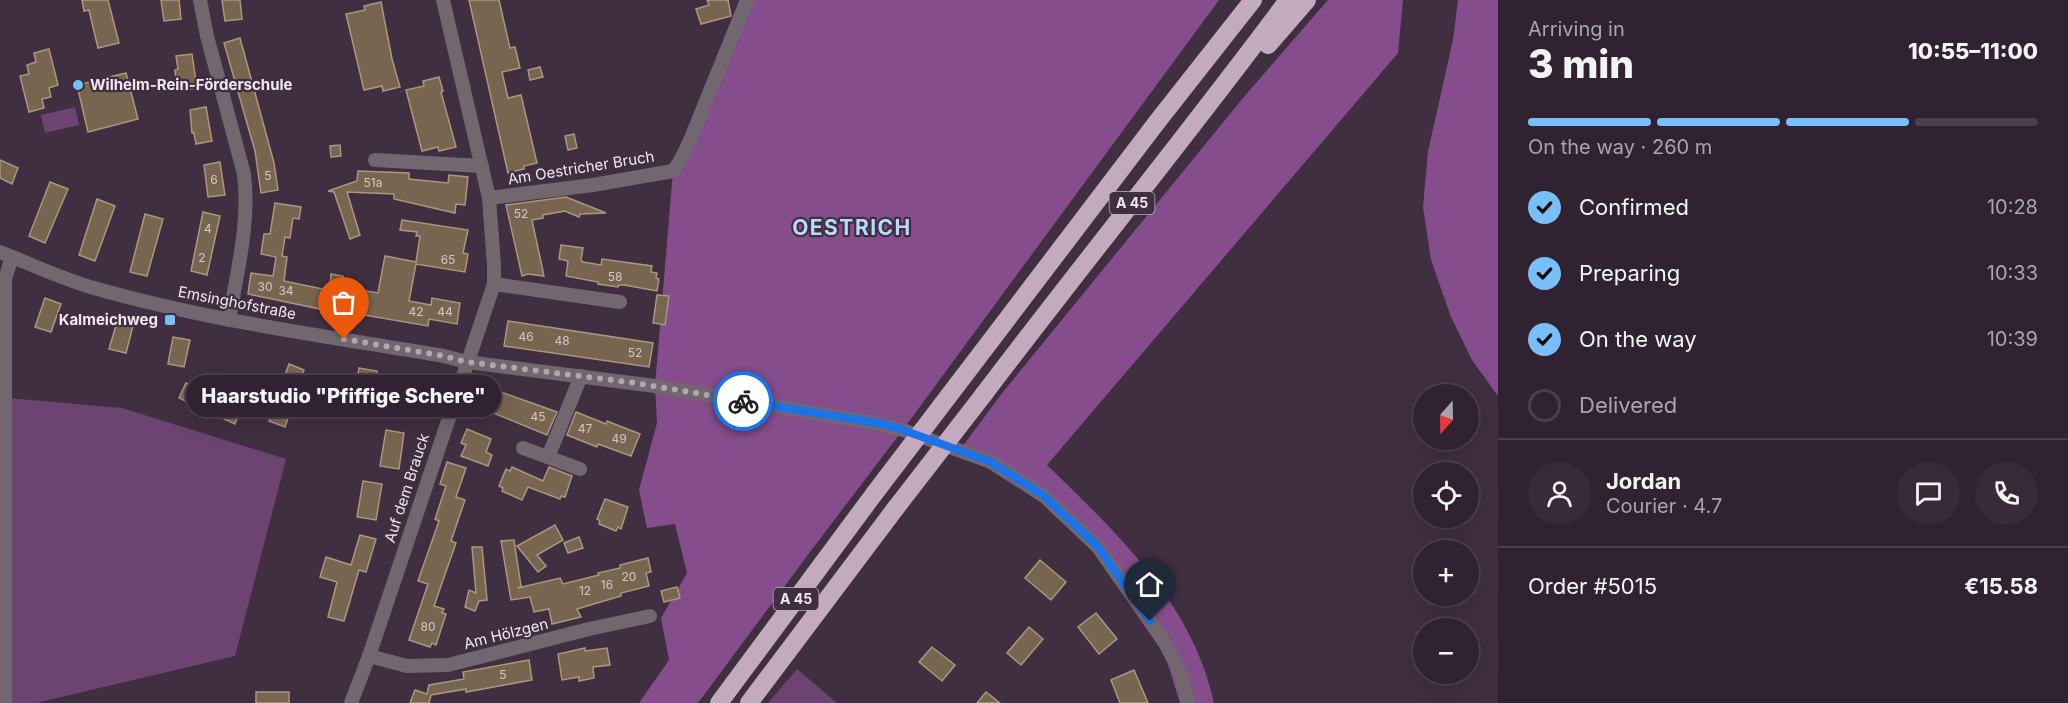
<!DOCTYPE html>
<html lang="en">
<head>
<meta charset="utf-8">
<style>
	body { margin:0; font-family:Inter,sans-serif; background:#382a39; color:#f1f3f6; height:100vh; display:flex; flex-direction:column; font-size:22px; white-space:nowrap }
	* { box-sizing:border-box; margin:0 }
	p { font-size:20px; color:#a8a4ab }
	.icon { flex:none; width:33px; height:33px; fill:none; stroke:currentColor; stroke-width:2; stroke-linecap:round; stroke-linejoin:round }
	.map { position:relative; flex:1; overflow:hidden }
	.panel { display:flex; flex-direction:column; background:#302231; width:570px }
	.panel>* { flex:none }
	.needle { width:39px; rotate:200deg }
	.buttons { position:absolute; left:1413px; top:384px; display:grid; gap:12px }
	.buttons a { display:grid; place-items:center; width:66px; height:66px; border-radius:50%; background:#302231; box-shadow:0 6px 24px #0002,0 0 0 2px #4b3f4d; font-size:30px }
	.pin { position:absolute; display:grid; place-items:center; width:51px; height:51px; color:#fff; margin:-62px -26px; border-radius:50% 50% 50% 0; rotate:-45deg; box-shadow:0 0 6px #0007 }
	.pin .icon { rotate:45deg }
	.courier { position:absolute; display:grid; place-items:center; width:60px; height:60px; margin:-30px; border:4px solid #1a73e8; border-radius:50%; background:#fff; color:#222; box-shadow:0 2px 8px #0007 }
	.bubble { position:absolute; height:42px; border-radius:21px; background:#302231; box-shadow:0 6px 24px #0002,0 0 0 2px #4b3f4d; font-size:20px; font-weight:800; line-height:42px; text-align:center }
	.head em { font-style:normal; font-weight:800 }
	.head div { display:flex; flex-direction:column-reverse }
	.head { display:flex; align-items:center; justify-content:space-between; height:102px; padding:0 30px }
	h1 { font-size:39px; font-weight:800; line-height:45px }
	.bar { display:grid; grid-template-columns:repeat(4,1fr); gap:9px 6px; align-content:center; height:72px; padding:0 30px }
	.bar i { height:8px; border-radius:4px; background:#4b3f4d }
	.bar .on { background:#78bff8 }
	.bar p { grid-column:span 4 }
	.line { display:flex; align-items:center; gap:15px; padding:0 30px; border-top:2px solid #4b3f4d }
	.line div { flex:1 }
	.round { display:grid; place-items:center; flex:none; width:63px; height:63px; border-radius:32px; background:#382a39 }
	ol { padding:0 30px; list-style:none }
	li { display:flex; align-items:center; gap:18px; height:66px }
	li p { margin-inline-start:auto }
	li .icon { padding:6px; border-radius:50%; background:#78bff8; color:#111; stroke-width:4 }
	li:last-child { color:#a8a4ab }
	li i { width:33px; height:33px; border:3px solid #4b3f4d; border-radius:50% }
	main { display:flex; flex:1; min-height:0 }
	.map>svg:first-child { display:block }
	.green { fill:#6d4372 }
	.forest { fill:#864d8c }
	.building { fill:#78654f; stroke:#ab977f; stroke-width:1.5 }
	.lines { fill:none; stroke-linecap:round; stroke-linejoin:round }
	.minor { stroke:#72676f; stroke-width:14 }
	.motorway { stroke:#c4aabf; stroke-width:18 }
	.motorway-bridge { stroke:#c4aabf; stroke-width:18 }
	.done { stroke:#b3a6b4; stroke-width:6; stroke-dasharray:0 10.8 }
	.route { stroke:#1a73e8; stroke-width:8 }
	.poi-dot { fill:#78bff8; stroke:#402e41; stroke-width:2 }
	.labels { text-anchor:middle; stroke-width:4.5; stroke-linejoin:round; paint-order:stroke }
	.number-label { font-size:12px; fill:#d3c6c9 }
	.shield { fill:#402e41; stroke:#bcafbd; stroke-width:1.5 }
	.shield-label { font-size:14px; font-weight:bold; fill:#f1e6f2 }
	.poi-label { font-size:15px; font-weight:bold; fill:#f1e6f2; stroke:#402e41; text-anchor:start }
	.street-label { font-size:15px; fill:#f1e6f2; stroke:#402e41 }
	.district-label { font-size:21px; font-weight:bold; letter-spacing:1.5px; fill:#b5dbfb; stroke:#402e41 }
</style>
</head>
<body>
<main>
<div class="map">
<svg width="1498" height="703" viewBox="0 0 1498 703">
	<rect width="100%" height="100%" fill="#402e41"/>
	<!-- green -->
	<g class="green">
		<path d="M 75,107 L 79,125 L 45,133 L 41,115 Z"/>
		<path d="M 8,398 L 122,408 L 286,459 L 235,656 L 36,703 L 8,703 Z"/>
		<path d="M 797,669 L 837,703 L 768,703 Z"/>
	</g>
	<!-- forest -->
	<g class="forest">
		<path d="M 747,0 L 1219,0 L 902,431 L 810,552 L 698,703 L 639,703 L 669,660 L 661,618 L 687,573 L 675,524 L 647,528 L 639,490 L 657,423 L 655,386 L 673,171 Z"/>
		<path d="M 1328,0 L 1403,0 L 1398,53 L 1047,465 C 1117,533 1193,604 1214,703 L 1180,703 L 1165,655 L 1091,547 L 1040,491 L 959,451 L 1003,392 L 1243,98 Z"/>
		<path d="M 1458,0 L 1498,0 L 1498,396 L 1472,360 L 1451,317 L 1431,260 L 1423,207 L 1428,151 L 1453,40 Z"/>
	</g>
	<!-- building -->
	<g class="building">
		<path d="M 82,0 L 108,0 L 119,43 L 98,48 L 89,10 L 84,11 Z"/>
		<path d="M 161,0 L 179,0 L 181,19 L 164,21 Z"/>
		<path d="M 222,0 L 240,0 L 242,19 L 225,21 Z"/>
		<path d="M 469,0 L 499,0 L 510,48 L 515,47 L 520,68 L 502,72 L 508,98 L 521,95 L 537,163 L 524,166 L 524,169 L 508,173 Z"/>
		<path d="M 707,0 L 728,0 L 731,16 L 701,24 L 696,9 L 709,5 Z"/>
		<path d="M 381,2 L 392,59 L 400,87 L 383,91 L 382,86 L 364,90 L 346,14 L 365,10 L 364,6 Z"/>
		<path d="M 240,38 L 274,163 L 278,190 L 261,193 L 255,151 L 224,43 Z"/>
		<path d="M 49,49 L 58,85 L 49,88 L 51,97 L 42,99 L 44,108 L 29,112 L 20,76 L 29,74 L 27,65 L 36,62 L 34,53 Z"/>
		<path d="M 192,54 L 197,88 L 182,90 L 181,80 L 176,79 L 175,70 L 178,69 L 176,56 Z"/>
		<path d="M 540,67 L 543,77 L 530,80 L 528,70 Z"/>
		<path d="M 126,73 L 138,119 L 88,132 L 77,85 Z"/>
		<path d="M 439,77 L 443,91 L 441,92 L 456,147 L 439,151 L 438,147 L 422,151 L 406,90 L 424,86 L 423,81 Z"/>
		<path d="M 206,107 L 212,141 L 196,144 L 194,133 L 192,133 L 190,110 Z"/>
		<path d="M 574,134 L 577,148 L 568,150 L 565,136 Z"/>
		<path d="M 340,145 L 341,156 L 331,157 L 330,146 Z"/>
		<path d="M 0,160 L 18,168 L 12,184 L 0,178 Z"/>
		<path d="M 220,162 L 225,195 L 208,197 L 204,165 Z"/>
		<path d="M 358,171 L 409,173 L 409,179 L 448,183 L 449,175 L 468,177 L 465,205 L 456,204 L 455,213 L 394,199 L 394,194 L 347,192 L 360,235 L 350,239 L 334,192 L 328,191 L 357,181 Z"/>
		<path d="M 50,182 L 68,189 L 45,243 L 29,236 Z"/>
		<path d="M 566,197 L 606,213 L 580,214 L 579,217 L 565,211 L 543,215 L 543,218 L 532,220 L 544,276 L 528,274 L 522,276 L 506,205 Z"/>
		<path d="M 97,199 L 115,206 L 95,261 L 79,255 Z"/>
		<path d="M 275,203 L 301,207 L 299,219 L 293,218 L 290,238 L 285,237 L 282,256 L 287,257 L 284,281 L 323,289 L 320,309 L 248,294 L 251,273 L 273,276 L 276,257 L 261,254 L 264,234 L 270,234 Z"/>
		<path d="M 203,212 L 220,216 L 207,275 L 191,271 Z"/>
		<path d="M 145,214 L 163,219 L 147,276 L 130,272 Z"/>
		<path d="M 402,220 L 468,230 L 463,253 L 468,254 L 465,272 L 416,264 L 409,301 L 431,305 L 432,298 L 460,303 L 457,324 L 429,319 L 428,326 L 340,311 L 344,287 L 378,293 L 385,256 L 416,262 L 420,236 L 416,236 L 417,232 L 400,230 Z"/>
		<path d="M 561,245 L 583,248 L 581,260 L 583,262 L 601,265 L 602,259 L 652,266 L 651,272 L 657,273 L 656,278 L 659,279 L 657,291 L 624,285 L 619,285 L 618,287 L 598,284 L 598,282 L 566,276 L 568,261 L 559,259 Z"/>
		<path d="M 331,274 L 343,276 L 341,287 L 330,285 Z"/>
		<path d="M 657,295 L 669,296 L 665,325 L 653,323 Z"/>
		<path d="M 45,298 L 61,304 L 51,332 L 35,327 Z"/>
		<path d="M 508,321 L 653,343 L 649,367 L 504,346 Z"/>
		<path d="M 117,322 L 133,326 L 126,353 L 109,349 Z"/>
		<path d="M 173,337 L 190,340 L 184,367 L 168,364 Z"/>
		<path d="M 289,364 L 304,370 L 285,427 L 269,421 Z"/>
		<path d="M 359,368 L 377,371 L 371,406 L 353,403 Z"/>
		<path d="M 414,376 L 433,379 L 426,415 L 408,412 Z"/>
		<path d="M 186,383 L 241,407 L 235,424 L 179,398 Z"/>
		<path d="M 484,386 L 557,412 L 547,435 L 491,412 L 488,414 L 486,410 L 475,406 Z"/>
		<path d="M 320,399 L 355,405 L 353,416 L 318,409 Z"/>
		<path d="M 576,412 L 606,424 L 607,421 L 640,434 L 631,456 L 598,444 L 597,447 L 567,435 Z"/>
		<path d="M 467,429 L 491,439 L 486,452 L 492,455 L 488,466 L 461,456 L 466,445 L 461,443 Z"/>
		<path d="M 386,430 L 404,433 L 399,469 L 380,466 Z"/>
		<path d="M 447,462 L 466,468 L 456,497 L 465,500 L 451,541 L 456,543 L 434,606 L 444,609 L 442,613 L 446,614 L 436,645 L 432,643 L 430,647 L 409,640 L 428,584 L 418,581 L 439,521 L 435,519 L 446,486 L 440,484 Z"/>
		<path d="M 512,467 L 543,481 L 549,467 L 572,476 L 565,497 L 561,496 L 560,499 L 528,487 L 522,500 L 502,491 L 503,488 L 499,486 L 506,469 L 510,471 Z"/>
		<path d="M 363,481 L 382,484 L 376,520 L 357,517 Z"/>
		<path d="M 605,499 L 628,507 L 621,529 L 618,527 L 616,531 L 599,524 L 600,521 L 597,519 Z"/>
		<path d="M 555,525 L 563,540 L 537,555 L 546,566 L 538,572 L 517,546 Z"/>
		<path d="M 360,535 L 376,539 L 366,572 L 359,570 L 344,621 L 328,617 L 337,582 L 320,577 L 326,557 L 351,565 Z"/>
		<path d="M 579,537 L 583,548 L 568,553 L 564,543 Z"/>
		<path d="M 514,540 L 521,586 L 518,588 L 560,578 L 563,584 L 599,575 L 598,573 L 620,568 L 620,565 L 648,558 L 651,572 L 646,573 L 649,586 L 621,593 L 621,596 L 577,609 L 581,617 L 552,624 L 549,609 L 534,612 L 530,597 L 511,600 L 501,541 Z"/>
		<path d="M 472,547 L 482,547 L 487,600 L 479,601 L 475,611 L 465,607 L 469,590 L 476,593 Z"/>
		<path d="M 1040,560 L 1066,582 L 1051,600 L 1025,578 Z"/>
		<path d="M 677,587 L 680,598 L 664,602 L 661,591 Z"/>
		<path d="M 1096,613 L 1117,639 L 1099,654 L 1078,627 Z"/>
		<path d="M 1029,627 L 1043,639 L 1021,665 L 1007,653 Z"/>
		<path d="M 932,647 L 955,665 L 942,681 L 919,662 Z"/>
		<path d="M 585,648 L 585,651 L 607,648 L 610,665 L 593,667 L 594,678 L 579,681 L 579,677 L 562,680 L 558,654 Z"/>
		<path d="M 529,660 L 532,680 L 466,692 L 466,689 L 431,695 L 429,703 L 410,703 L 415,690 L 427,694 L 429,685 L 464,679 L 463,672 Z"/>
		<path d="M 1134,670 L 1148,703 L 1120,703 L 1111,680 Z"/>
		<rect x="256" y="692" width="33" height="11"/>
		<path d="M 986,692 L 1000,703 L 977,703 Z"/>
	</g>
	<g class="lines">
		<!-- minor -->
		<g class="minor">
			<path d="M 200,0 L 207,36 L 244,174 C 250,224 237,271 229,320"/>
			<path d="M 375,160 L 482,166"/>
			<path d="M 489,198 L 593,185 L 673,171 L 680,161 L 689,143 L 747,0"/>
			<path d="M 0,252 C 31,264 62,279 94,288 C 209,321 327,336 444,356 L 467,362 L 655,386 L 869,422 L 903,430 L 991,462 L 1044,496 L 1098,547 L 1165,643 L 1181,674 L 1188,703"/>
			<path d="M 494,284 L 620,302"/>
			<path d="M 523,448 L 580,469"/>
			<path d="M 548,457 L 581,376"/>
			<path d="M 369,656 L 407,666 L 448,665 L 589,629 L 650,616"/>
			<path d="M 5,703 L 5,279 L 12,257"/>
			<path d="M 351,703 L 369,656 L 494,284 L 494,265 L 489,198 L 443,0"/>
		</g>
		<!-- motorway -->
		<g class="motorway">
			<path d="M 1268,45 L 1307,0"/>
			<path d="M 957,385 L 1157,122 L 1253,0"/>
			<path d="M 984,394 C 1084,262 1189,133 1288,0"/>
			<path d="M 719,703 L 874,494"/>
			<path d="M 749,703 L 895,509"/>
		</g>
		<!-- motorway-bridge -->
		<g class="motorway-bridge">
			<path d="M 874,494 L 957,385"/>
			<path d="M 895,509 L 984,394"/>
		</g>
	</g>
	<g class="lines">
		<!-- done -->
		<path class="done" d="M 344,339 L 444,356 L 467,362 L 636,383 L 743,401"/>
		<!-- route -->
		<path class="route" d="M 743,401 L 883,424 L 903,430 L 991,462 L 1044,496 L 1098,547 L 1150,621"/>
	</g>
	<!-- markers -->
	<g class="poi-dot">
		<circle cx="78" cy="85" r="6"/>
		<rect x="164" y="314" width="12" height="12" rx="3"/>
	</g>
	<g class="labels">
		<!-- number labels -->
		<g class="number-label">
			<text x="268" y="180">5</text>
			<text x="214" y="184">6</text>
			<text x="373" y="187">51a</text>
			<text x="521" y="218">52</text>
			<text x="208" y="233">4</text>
			<text x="202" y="262">2</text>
			<text x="448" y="264">65</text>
			<text x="615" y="281">58</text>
			<text x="265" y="291">30</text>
			<text x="286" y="295">34</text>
			<text x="416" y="316">42</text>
			<text x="445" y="316">44</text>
			<text x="526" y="341">46</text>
			<text x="562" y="345">48</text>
			<text x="635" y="357">52</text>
			<text x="538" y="421">45</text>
			<text x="585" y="433">47</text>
			<text x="619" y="443">49</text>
			<text x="629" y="581">20</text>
			<text x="607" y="589">16</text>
			<text x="585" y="595">12</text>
			<text x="428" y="631">80</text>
			<text x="503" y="679">5</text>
		</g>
		<!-- shield labels -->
		<g class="shield">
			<rect x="1109.5" y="192" width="45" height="22" rx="4.5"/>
			<rect x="773.5" y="588" width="45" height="22" rx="4.5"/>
		</g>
		<g class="shield-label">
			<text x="1132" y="208">A 45</text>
			<text x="796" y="604">A 45</text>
		</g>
		<!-- poi labels -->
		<g class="poi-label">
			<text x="90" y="90">Wilhelm-Rein-Förderschule</text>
			<text x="158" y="325" text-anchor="end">Kalmeichweg</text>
		</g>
		<!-- street labels -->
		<g class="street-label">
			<text transform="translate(581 168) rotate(-9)" y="5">Am Oestricher Bruch</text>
			<text transform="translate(237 303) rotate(11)" y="5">Emsinghofstraße</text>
			<text transform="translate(407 488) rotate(-72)" y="5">Auf dem Brauck</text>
			<text transform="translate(506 634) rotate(-14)" y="5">Am Hölzgen</text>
		</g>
		<!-- district labels -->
		<g class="district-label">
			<text x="852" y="235">OESTRICH</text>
		</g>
	</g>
</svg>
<div class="buttons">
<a><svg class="needle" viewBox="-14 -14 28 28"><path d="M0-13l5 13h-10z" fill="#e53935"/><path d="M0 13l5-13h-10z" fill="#a8a4ab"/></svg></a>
<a><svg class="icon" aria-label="locate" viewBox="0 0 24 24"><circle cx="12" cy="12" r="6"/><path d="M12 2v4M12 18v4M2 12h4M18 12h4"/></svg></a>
<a>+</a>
<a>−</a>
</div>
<div class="pin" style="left:344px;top:339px;background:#ea580c"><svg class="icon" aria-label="bag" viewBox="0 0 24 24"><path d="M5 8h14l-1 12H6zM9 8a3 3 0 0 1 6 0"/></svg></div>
<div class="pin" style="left:1150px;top:621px;background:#1f2937"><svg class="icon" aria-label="home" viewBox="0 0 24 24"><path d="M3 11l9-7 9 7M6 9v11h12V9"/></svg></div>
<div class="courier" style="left:743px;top:401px"><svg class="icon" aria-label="bike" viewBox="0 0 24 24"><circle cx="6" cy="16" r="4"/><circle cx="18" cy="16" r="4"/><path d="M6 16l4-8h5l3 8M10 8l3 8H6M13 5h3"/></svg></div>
<div class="bubble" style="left:186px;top:375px;width:315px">Haarstudio &quot;Pfiffige Schere&quot;</div>
</div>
<section class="panel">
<div class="head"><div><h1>3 min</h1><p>Arriving in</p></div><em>10:55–11:00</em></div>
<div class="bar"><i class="on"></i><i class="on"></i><i class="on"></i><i></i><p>On the way · 260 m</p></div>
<ol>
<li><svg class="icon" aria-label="check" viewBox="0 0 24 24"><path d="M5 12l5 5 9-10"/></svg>Confirmed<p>10:28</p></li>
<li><svg class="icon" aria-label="check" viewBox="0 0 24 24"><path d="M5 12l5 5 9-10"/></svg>Preparing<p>10:33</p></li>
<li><svg class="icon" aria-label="check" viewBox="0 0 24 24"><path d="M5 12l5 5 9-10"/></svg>On the way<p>10:39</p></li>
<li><i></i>Delivered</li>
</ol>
<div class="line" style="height:108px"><a class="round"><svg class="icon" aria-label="person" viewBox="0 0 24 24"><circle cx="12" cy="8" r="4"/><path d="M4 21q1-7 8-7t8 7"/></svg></a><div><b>Jordan</b><p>Courier · 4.7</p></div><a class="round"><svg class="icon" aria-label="chat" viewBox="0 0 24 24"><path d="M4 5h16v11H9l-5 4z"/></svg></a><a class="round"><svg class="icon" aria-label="phone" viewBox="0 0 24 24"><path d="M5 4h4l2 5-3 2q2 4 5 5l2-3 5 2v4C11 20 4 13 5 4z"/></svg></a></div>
<div class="line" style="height:78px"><div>Order #5015</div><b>€15.58</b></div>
</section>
</main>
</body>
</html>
